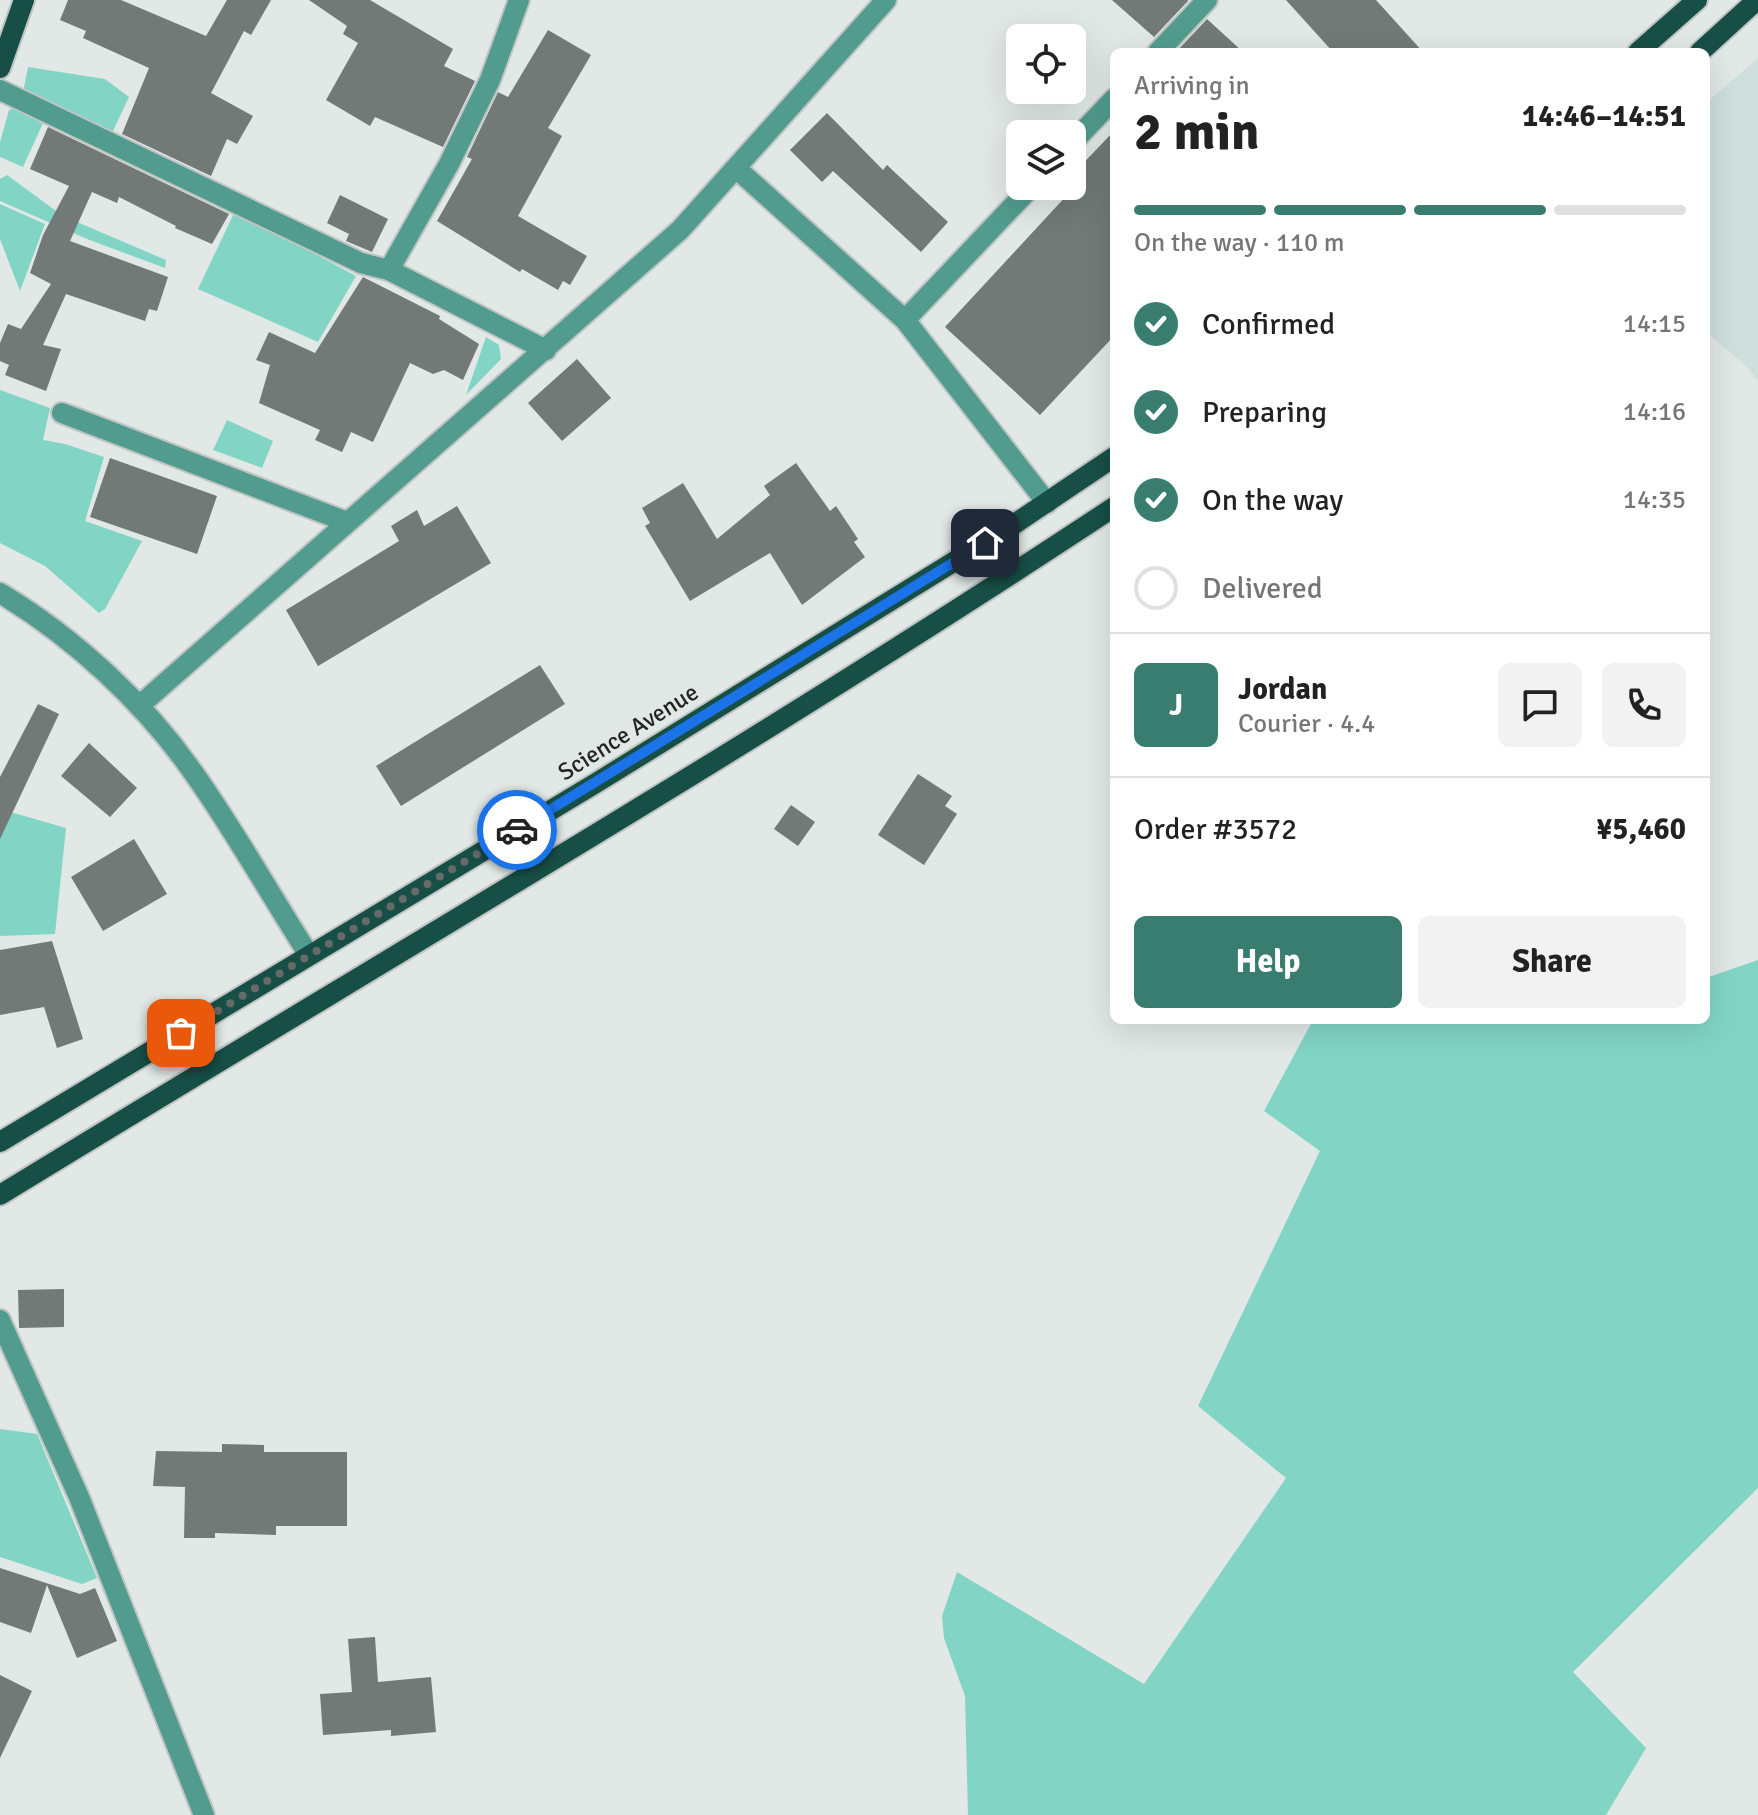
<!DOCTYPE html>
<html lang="en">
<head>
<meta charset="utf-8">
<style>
	body { margin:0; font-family:Signika,sans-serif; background:#f2f2f2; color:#222; height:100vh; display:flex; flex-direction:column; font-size:30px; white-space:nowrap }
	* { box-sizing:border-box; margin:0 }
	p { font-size:26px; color:#767676 }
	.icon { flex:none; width:44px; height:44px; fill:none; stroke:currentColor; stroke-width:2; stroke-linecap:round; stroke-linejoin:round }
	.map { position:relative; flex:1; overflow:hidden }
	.panel { position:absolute; left:1110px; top:48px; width:600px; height:976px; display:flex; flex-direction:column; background:#fff; border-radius:12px; box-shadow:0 8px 32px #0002 }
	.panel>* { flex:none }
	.fabs { position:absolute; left:1006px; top:24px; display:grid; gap:16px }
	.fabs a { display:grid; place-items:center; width:80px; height:80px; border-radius:12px; background:#fff; box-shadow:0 8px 32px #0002; font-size:40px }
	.pin { position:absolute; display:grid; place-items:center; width:68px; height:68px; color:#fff; margin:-34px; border-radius:16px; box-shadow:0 4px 12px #0006 }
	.courier { position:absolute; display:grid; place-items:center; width:80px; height:80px; margin:-40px; border:6px solid #1a73e8; border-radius:50%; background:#fff; color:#222; box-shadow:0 2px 10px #0007 }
	.headline em { font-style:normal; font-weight:700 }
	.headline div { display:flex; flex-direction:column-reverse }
	.headline { display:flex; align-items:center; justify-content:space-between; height:136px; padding:0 24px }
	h1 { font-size:52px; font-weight:700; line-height:60px }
	.bar { display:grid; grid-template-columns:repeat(4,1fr); gap:12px 8px; align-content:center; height:96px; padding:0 24px }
	.bar i { height:10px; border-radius:6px; background:#e0e0e0 }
	.bar .on { background:#397d71 }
	.bar p { grid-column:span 4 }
	.line { display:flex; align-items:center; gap:20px; padding:0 24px; border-top:2px solid #e0e0e0 }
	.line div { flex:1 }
	.round { display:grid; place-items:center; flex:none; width:84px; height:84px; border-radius:12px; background:#f2f2f2 }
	ol { padding:0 24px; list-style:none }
	li { display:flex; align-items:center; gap:24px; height:88px }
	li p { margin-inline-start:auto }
	li .icon { padding:8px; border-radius:50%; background:#397d71; color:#fff; stroke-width:4 }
	li:last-child { color:#767676 }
	li i { width:44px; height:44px; border:4px solid #e0e0e0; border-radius:50% }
	.action { display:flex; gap:16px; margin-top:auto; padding:16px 24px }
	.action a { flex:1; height:92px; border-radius:12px; background:#397d71; color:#fff; font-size:32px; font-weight:700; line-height:92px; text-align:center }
	.action a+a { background:#f2f2f2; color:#222 }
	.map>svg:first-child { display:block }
	.built { fill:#cfdfdb }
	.green { fill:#82d5c5 }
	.building { fill:#727977 }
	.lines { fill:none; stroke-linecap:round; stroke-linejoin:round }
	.minor-casing { stroke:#bfc5c3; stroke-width:24 }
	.major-casing { stroke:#bfc5c3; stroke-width:24 }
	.minor { stroke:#519c8e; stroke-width:20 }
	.major { stroke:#174f46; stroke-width:20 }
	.done { stroke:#666a69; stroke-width:8; stroke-dasharray:0 14.4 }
	.route { stroke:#1a73e8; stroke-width:10 }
	.labels { text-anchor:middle; stroke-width:8; stroke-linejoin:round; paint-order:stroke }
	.street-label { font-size:24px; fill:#232625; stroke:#e1e8e6 }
</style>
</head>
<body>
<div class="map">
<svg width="1758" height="1815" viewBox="0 0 1758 1815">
	<rect width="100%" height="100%" fill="#e1e8e6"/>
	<!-- built -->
	<path class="built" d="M 1758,58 L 1758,381 L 1746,366 L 1706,332 L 1706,103 Z"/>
	<!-- green -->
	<g class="green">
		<path d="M 28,67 L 105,79 L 129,97 L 112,133 L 23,92 Z"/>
		<path d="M 15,108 L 44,121 L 23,167 L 0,157 L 0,142 L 9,110 Z"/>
		<path d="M 7,175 L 63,216 L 166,260 L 165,268 L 87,239 L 0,201 L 0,179 Z"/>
		<path d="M 0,204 L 45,224 L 20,291 L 0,239 Z"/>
		<path d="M 235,211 L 356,276 L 318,342 L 198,289 Z"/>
		<path d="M 486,337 L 499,345 L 501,359 L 466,395 Z"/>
		<path d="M 0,390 L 50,408 L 43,440 L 65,444 L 104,457 L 85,521 L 142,541 L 105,609 L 99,613 L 45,566 L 0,543 Z"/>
		<path d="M 227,420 L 273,441 L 262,468 L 213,450 Z"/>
		<path d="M 0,809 L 66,828 L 55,934 L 0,936 Z"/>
		<path d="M 1758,960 L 1758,1488 L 1573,1672 L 1646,1748 L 1606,1815 L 968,1815 L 965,1696 L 944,1638 L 942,1616 L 957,1572 L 1144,1684 L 1286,1478 L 1198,1406 L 1320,1151 L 1264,1111 L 1313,1020 L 1706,1020 L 1706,978 Z"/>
		<path d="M 0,1429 L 37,1434 L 97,1578 L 82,1584 L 0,1557 Z"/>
	</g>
	<!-- building -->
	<g class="building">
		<path d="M 68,0 L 121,0 L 206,36 L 227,0 L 271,0 L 251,35 L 244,31 L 211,93 L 253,116 L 237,144 L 227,139 L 211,176 L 122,134 L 149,68 L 83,38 L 86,31 L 60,20 Z"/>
		<path d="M 309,0 L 370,0 L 453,49 L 444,66 L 475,81 L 443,147 L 375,117 L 370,126 L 326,100 L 358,43 L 343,34 L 347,26 Z"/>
		<path d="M 1112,0 L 1188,0 L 1188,1 L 1154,37 Z"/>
		<path d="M 1286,0 L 1376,0 L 1423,52 L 1333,52 Z"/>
		<path d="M 1207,19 L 1243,52 L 1176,52 Z"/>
		<path d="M 548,30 L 591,55 L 548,128 L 562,136 L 518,216 L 587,256 L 570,285 L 563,281 L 558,290 L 522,269 L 520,272 L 437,221 L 472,159 L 467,157 L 498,92 L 508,97 Z"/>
		<path d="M 827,113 L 883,170 L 887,165 L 948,222 L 921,252 L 833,171 L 822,182 L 790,150 Z"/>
		<path d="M 48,127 L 229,214 L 212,244 L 175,228 L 176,226 L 119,197 L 117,203 L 92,192 L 70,241 L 168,277 L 157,311 L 149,309 L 145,321 L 66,294 L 43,345 L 61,349 L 46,391 L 5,375 L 9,365 L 0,361 L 0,343 L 8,324 L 21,329 L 51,284 L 30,273 L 43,235 L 69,186 L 30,169 Z"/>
		<path d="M 1114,131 L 1114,336 L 1040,415 L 945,327 L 1068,194 L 1060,187 L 1072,186 L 1072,175 Z"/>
		<path d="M 340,195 L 388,219 L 372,252 L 346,241 L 349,234 L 327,223 Z"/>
		<path d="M 363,277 L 440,316 L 439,319 L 479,344 L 463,380 L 444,370 L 433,374 L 410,363 L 373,442 L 351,432 L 342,452 L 315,440 L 320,430 L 259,403 L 270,365 L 256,360 L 269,332 L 315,353 Z"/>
		<path d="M 577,359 L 611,398 L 562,441 L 528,403 Z"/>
		<path d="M 110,458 L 217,496 L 197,554 L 90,517 Z"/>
		<path d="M 796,463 L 830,511 L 836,506 L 858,539 L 854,542 L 865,557 L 802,605 L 770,553 L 690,601 L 645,526 L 650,523 L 642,508 L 683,483 L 717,539 L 770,495 L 764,486 Z"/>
		<path d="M 457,506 L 491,563 L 318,666 L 286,610 L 399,541 L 391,526 L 417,510 L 424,526 Z"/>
		<path d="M 540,665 L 565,704 L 401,806 L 376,766 Z"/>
		<path d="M 38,704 L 59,714 L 0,839 L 0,777 Z"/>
		<path d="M 89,743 L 137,788 L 110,817 L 61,776 Z"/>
		<path d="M 918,774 L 952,796 L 945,806 L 957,814 L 924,865 L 878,835 Z"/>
		<path d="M 791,805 L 815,822 L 798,846 L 774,829 Z"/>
		<path d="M 134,839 L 167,894 L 103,931 L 71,877 Z"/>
		<path d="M 52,941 L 83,1039 L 57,1048 L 44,1007 L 0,1015 L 0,950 Z"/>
		<path d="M 64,1289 L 64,1327 L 19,1328 L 18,1290 Z"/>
		<path d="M 222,1444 L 264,1445 L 264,1452 L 347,1452 L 347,1526 L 276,1526 L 276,1535 L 215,1533 L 215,1538 L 184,1538 L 185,1487 L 153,1486 L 156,1451 L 222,1452 Z"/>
		<path d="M 0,1568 L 80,1594 L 95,1588 L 117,1641 L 77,1658 L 47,1585 L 31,1633 L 0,1622 Z"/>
		<path d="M 375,1637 L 378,1682 L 431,1677 L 436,1732 L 391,1736 L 391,1730 L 323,1735 L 320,1694 L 352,1692 L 348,1639 Z"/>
		<path d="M 0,1675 L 32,1691 L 0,1758 Z"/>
	</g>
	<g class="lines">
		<defs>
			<g id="minor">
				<path d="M 1158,52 L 1207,0"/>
				<path d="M 0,90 L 361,263 L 389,270 L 546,350"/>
				<path d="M 1072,143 L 1114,99"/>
				<path d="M 737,169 L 905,320 L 1047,503"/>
				<path d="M 389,270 L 449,164 L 490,80 L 519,0"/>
				<path d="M 905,320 L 1032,186"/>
				<path d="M 62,413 L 347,522"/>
				<path d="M 0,593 C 75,638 145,703 195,775 C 236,833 271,896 309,955"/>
				<path d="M 139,706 L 680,230 L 886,0"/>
				<path d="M 0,1320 L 79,1497 L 204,1815"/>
			</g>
			<g id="major">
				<path d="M 1638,52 L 1697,0"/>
				<path d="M 1700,52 L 1757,0"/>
				<path d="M 0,68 L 24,0"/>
				<path d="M 0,1142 L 596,783 L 1010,527 L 1114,457"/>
				<path d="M 0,1195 C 372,967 750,748 1114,507"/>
			</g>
		</defs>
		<!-- minor casing -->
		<use href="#minor" class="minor-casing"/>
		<!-- major casing -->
		<use href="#major" class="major-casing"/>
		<!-- minor -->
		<use href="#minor" class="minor"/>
		<!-- major -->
		<use href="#major" class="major"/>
	</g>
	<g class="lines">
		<!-- done -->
		<path class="done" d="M 181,1033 L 517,830"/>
		<!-- route -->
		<path class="route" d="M 517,830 L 985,543"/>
	</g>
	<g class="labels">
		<!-- street labels -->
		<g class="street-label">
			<text transform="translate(628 732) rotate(-32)" y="8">Science Avenue</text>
		</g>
	</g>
</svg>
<div class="fabs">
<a><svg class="icon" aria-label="locate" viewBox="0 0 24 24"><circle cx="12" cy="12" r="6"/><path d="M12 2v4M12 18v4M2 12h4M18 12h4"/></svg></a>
<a><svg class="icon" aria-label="layers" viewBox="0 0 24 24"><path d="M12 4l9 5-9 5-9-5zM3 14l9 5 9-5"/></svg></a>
</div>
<div class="pin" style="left:181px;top:1033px;background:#ea580c"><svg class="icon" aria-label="bag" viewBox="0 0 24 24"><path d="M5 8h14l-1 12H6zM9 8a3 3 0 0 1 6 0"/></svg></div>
<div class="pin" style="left:985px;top:543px;background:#1f2937"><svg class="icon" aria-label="home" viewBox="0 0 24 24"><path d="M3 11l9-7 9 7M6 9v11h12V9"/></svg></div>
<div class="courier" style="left:517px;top:830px"><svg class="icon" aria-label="car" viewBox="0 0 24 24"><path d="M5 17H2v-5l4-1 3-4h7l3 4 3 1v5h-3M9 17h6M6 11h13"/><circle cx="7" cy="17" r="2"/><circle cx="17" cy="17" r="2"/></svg></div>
<section class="panel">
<div class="headline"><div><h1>2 min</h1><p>Arriving in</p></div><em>14:46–14:51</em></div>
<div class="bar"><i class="on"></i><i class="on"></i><i class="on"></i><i></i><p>On the way · 110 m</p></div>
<ol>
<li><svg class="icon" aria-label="check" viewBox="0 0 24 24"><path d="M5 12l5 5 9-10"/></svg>Confirmed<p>14:15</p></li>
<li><svg class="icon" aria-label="check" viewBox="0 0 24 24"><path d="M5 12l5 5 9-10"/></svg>Preparing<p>14:16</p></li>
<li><svg class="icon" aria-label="check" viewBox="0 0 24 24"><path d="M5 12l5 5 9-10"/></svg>On the way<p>14:35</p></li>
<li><i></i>Delivered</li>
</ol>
<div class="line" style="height:144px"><b class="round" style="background:#397d71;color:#fff">J</b><div><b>Jordan</b><p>Courier · 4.4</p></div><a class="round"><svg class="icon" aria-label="chat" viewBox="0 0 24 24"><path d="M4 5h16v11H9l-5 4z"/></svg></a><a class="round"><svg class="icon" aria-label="phone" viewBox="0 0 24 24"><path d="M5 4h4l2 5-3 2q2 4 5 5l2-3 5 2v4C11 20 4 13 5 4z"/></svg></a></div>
<div class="line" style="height:104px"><div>Order #3572</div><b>¥5,460</b></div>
<div class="action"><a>Help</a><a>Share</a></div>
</section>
</div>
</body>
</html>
